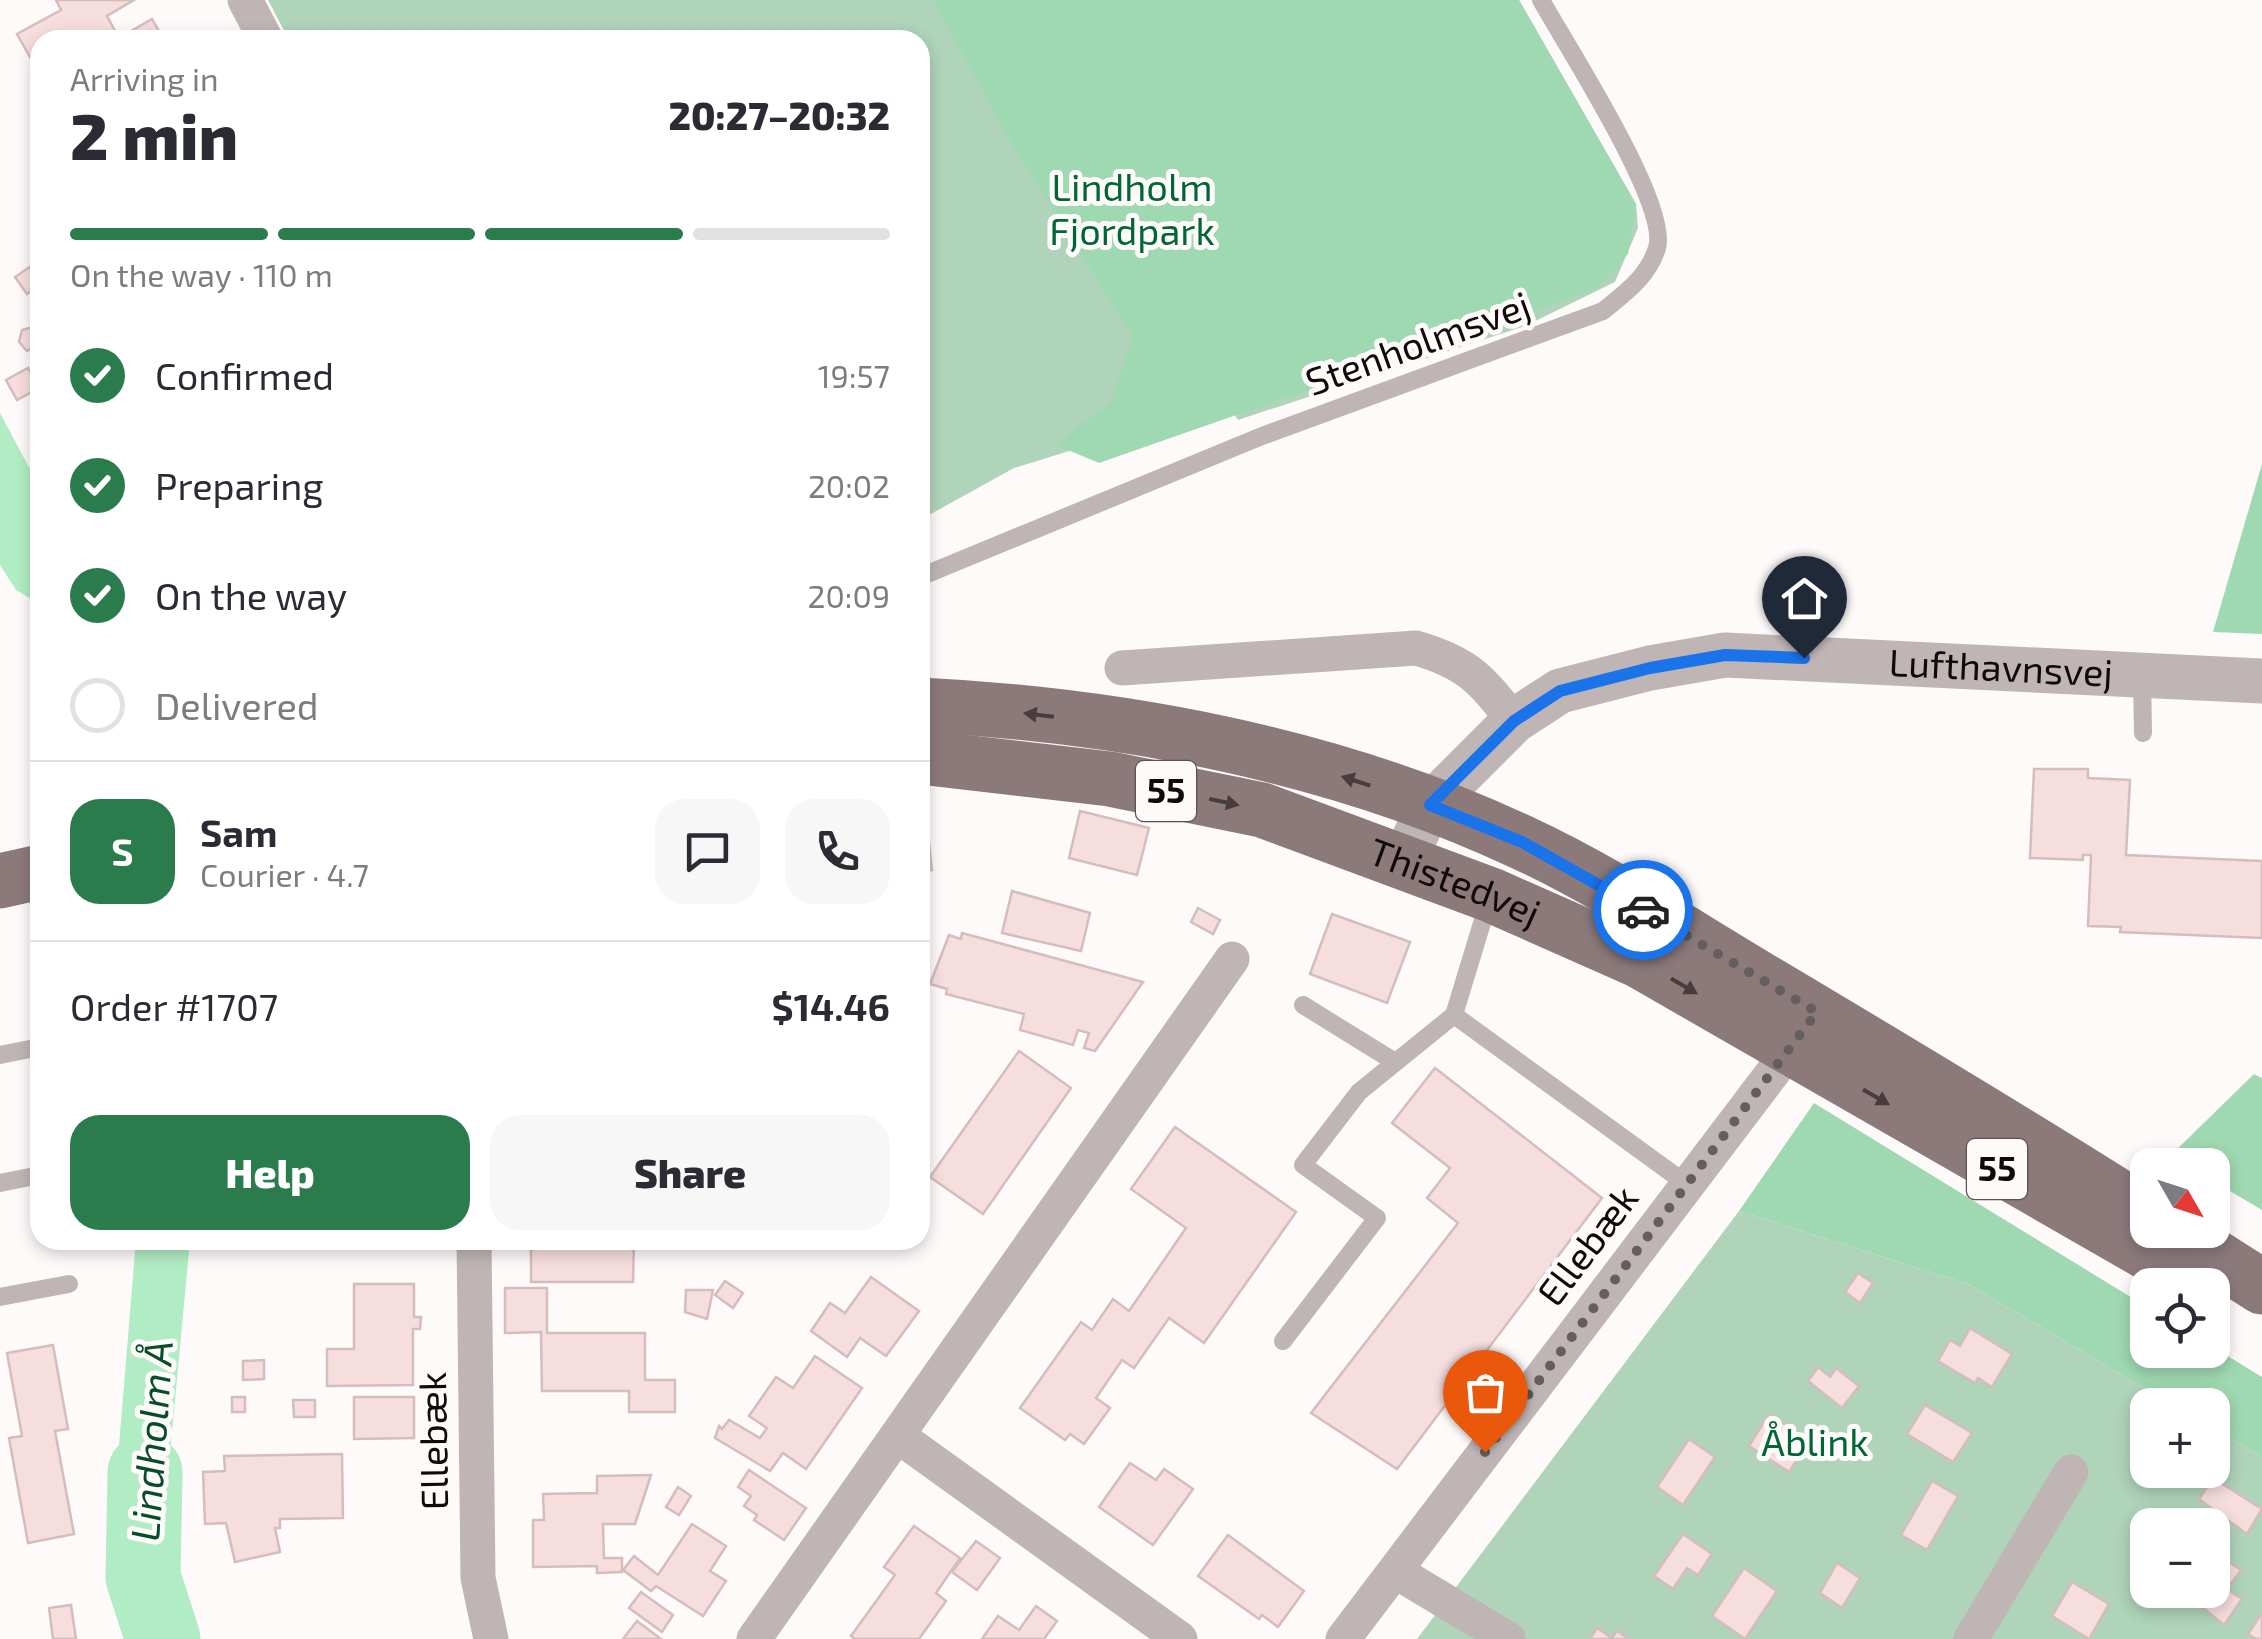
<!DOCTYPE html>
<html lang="en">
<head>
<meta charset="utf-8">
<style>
	body { margin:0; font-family:"Exo 2",sans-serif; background:#f7f7f7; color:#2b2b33; height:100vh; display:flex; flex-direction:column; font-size:38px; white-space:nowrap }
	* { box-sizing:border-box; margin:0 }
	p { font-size:32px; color:#7c7c81 }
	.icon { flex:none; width:55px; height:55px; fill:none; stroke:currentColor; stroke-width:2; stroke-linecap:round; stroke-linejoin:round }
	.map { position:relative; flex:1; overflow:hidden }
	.drawer { position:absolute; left:30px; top:30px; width:900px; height:1220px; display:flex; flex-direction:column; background:#fff; border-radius:30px; box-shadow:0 5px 15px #0003 }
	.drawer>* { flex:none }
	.needle { width:65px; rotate:129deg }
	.tools { position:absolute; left:2130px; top:1148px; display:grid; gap:20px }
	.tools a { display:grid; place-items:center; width:100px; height:100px; border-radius:20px; background:#fff; box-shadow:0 5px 15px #0003; font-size:50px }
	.pin { position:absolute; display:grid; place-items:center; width:85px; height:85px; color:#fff; margin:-102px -42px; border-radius:50% 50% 50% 0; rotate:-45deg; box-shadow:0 0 10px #0007 }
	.pin .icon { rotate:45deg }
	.courier { position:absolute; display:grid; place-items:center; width:100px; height:100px; margin:-50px; border:8px solid #1a73e8; border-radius:50%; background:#fff; color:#222; box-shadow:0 2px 12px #0007 }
	.summary em { font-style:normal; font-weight:800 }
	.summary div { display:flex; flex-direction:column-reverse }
	.summary { display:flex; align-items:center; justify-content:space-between; height:170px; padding:0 40px }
	h1 { font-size:65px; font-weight:800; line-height:75px }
	.bar { display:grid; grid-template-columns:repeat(4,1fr); gap:15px 10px; align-content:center; height:120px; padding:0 40px }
	.bar i { height:12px; border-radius:8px; background:#e1e1e2 }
	.bar .current { background:#2b7c4d }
	.bar p { grid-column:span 4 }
	.line { display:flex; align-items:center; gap:25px; padding:0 40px; border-top:2px solid #e1e1e2 }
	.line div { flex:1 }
	.round { display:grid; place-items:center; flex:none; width:105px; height:105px; border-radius:30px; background:#f7f7f7 }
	ol { padding:0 40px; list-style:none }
	li { display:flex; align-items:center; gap:30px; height:110px }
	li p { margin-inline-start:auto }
	li .icon { padding:10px; border-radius:50%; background:#2b7c4d; color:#fff; stroke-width:4 }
	li:last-child { color:#7c7c81 }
	li i { width:55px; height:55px; border:5px solid #e1e1e2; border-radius:50% }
	.button { display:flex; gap:20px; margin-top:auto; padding:20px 40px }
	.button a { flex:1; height:115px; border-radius:30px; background:#2b7c4d; color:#fff; font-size:40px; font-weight:800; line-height:115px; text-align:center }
	.button a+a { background:#f7f7f7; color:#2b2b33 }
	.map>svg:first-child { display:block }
	.green { fill:#afd4ba; fill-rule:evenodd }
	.forest { fill:#9fd9b1 }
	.water { fill:#b1edc4 }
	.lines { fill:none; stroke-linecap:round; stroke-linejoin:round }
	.river { stroke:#b1edc4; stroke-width:75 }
	.building { fill:#f6dede; stroke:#d4bdbd; stroke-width:2.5 }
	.service { stroke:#bfb5b5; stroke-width:18 }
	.minor { stroke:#bfb5b5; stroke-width:35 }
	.tertiary { stroke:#bfb5b5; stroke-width:45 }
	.primary { stroke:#8c7a7b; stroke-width:55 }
	.oneway { fill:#483c3d }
	.done { stroke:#645e5e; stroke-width:10; stroke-dasharray:0 18 }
	.route { stroke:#1a73e8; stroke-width:12 }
	.labels { text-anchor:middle; stroke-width:10; stroke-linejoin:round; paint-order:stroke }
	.shield { fill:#fefafa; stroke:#585252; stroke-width:2.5 }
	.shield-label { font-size:35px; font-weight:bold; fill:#110a0a }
	.park-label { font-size:38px; fill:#006636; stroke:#fefafa }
	.street-label { font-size:38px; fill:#110a0a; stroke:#fefafa }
	.water-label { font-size:40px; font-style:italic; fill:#064e2a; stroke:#fefafa }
</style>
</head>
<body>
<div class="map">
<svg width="2262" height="1639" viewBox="0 0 2262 1639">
	<rect width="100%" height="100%" fill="#fefafa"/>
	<!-- green -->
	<g class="green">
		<path d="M 268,0 L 1519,0 L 1636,204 L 1638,228 L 1615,282 L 1525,326 L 1238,420 L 1227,402 L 1014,468 L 920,520 L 920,40 L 289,40 Z"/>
		<path d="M 1739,1211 L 1968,1284 L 2173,1405 L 2148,1405 L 2148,1470 L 2212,1470 L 2213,1428 L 2262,1457 L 2262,1639 L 1417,1639 ZM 2148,1525 L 2212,1525 L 2212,1590 L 2148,1590 Z"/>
	</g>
	<!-- forest -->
	<g class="forest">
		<path d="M 933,0 L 1519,0 L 1636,204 L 1628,254 L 1596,289 L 1099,463 L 1056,445 L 1112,400 L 1133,337 L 1009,139 Z"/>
		<path d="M 2262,464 L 2262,634 L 2213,632 Z"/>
		<path d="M 2254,1074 L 2262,1078 L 2262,1210 L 2213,1181 L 2212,1165 L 2186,1165 L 2170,1156 Z"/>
		<path d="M 1814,1103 L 2147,1307 L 2148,1350 L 2213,1347 L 2262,1377 L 2262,1457 L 2213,1428 L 2212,1405 L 2173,1405 L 1968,1284 L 1739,1211 Z"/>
	</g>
	<!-- water -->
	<g class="water">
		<path d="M 0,413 L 40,488 L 40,604 L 16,590 L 0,565 Z"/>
		<path d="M 136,1240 L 190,1240 L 163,1529 L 143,1577 L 122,1590 L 113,1518 Z"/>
	</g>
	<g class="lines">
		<!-- river -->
		<path class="river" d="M 145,1472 L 143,1577 L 163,1639"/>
	</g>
	<!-- building -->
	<g class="building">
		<path d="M 56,0 L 134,0 L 107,16 L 119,38 L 152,19 L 164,40 L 64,40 L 73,32 L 60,40 L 40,40 L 40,51 L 30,57 L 17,34 L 61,10 Z"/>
		<path d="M 31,266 L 40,285 L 27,294 L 15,277 Z"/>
		<path d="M 33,327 L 40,334 L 40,344 L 27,351 L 19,342 L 22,330 Z"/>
		<path d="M 28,368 L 39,388 L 17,400 L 6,380 Z"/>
		<path d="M 2034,769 L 2088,769 L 2088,778 L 2130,780 L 2126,855 L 2262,861 L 2262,938 L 2120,932 L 2121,927 L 2088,926 L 2091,855 L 2083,855 L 2083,860 L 2030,858 Z"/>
		<path d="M 920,805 L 925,805 L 932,870 L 920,871 Z"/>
		<path d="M 1080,811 L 1149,828 L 1137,875 L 1069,858 Z"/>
		<path d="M 1012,891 L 1090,913 L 1081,951 L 1002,933 Z"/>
		<path d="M 1198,908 L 1220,920 L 1213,934 L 1191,922 Z"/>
		<path d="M 1332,914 L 1410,942 L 1387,1003 L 1310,974 Z"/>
		<path d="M 962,933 L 1143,982 L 1095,1051 L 1084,1048 L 1089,1033 L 1078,1030 L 1073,1045 L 1020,1030 L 1024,1014 L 946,994 L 947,989 L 930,984 L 949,935 L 961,939 Z"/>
		<path d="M 1019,1051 L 1071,1088 L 983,1214 L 930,1177 Z"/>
		<path d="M 1435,1068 L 1602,1198 L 1397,1469 L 1311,1413 L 1458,1223 L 1427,1198 L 1450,1168 L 1392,1123 Z"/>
		<path d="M 1175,1127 L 1296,1212 L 1204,1343 L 1169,1318 L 1134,1368 L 1122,1360 L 1096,1398 L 1110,1408 L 1084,1444 L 1070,1434 L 1065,1440 L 1020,1408 L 1081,1322 L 1092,1330 L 1113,1299 L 1129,1311 L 1186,1228 L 1131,1189 Z"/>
		<rect x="363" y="1240" width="38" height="7"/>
		<path d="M 531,1240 L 634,1240 L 633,1282 L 531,1282 Z"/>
		<path d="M 1858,1273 L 1873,1283 L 1860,1303 L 1845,1292 Z"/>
		<path d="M 871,1277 L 919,1311 L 886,1356 L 860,1338 L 847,1357 L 811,1331 L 830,1303 L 845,1313 Z"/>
		<path d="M 725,1281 L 743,1293 L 733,1308 L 715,1295 Z"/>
		<path d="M 354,1284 L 414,1284 L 414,1317 L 421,1317 L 420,1329 L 413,1329 L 413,1385 L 327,1386 L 327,1349 L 354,1349 Z"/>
		<path d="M 505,1288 L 547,1288 L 547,1333 L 645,1333 L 645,1380 L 675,1380 L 675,1412 L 629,1412 L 629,1391 L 542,1391 L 541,1332 L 505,1333 Z"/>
		<path d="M 686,1290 L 713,1290 L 707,1319 L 685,1312 Z"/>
		<path d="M 1970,1328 L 2012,1354 L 1992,1387 L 1978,1378 L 1975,1383 L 1938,1361 L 1950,1340 L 1960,1346 Z"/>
		<path d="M 53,1345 L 68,1429 L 55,1431 L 74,1534 L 28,1543 L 9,1438 L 22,1436 L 7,1353 Z"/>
		<path d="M 815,1356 L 862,1388 L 806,1469 L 783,1453 L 770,1471 L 715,1438 L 719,1426 L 722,1429 L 729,1420 L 760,1438 L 767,1428 L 749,1416 L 776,1377 L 793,1388 Z"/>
		<path d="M 264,1360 L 264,1379 L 243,1380 L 243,1361 Z"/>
		<path d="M 1818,1367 L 1830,1377 L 1836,1368 L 1859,1386 L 1842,1408 L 1808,1381 Z"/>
		<rect x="232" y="1397" width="13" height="15"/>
		<path d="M 354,1397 L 414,1397 L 414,1438 L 354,1439 Z"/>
		<path d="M 293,1400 L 315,1400 L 315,1417 L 294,1417 Z"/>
		<path d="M 1925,1405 L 1972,1433 L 1953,1462 L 1907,1434 Z"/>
		<path d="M 1769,1414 L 1810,1440 L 1789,1472 L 1749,1446 Z"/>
		<path d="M 1689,1439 L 1715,1457 L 1683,1505 L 1657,1487 Z"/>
		<path d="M 342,1454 L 343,1518 L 280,1519 L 280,1528 L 275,1528 L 280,1552 L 235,1562 L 226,1523 L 205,1524 L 203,1472 L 225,1471 L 224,1456 Z"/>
		<path d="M 1130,1463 L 1156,1480 L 1164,1469 L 1193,1489 L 1153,1545 L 1099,1507 Z"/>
		<path d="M 749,1470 L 806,1508 L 784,1540 L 754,1520 L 757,1515 L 744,1506 L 751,1496 L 738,1487 Z"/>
		<path d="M 651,1475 L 635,1524 L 603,1524 L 604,1558 L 622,1558 L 622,1572 L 597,1573 L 597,1566 L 533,1567 L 533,1520 L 544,1520 L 543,1494 L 597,1493 L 597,1476 Z"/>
		<path d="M 2213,1478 L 2262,1509 L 2247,1534 L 2199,1499 Z"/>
		<path d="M 1932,1481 L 1958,1496 L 1927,1550 L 1901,1535 Z"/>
		<path d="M 678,1487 L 691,1496 L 679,1515 L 666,1507 Z"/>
		<path d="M 692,1524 L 726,1546 L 710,1571 L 726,1581 L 703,1616 L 656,1586 L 651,1591 L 623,1570 L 634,1556 L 658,1575 Z"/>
		<path d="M 914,1526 L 960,1558 L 936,1593 L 946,1601 L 919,1639 L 855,1639 L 851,1636 L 895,1575 L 884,1567 Z"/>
		<path d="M 1683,1534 L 1712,1554 L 1698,1575 L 1687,1568 L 1673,1589 L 1654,1576 Z"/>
		<path d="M 1228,1535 L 1304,1591 L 1278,1627 L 1262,1615 L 1259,1619 L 1198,1576 Z"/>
		<path d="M 976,1541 L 1000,1558 L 977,1590 L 952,1572 Z"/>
		<path d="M 2216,1553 L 2241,1570 L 2227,1589 L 2242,1599 L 2224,1625 L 2181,1590 L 2212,1590 Z"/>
		<path d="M 1837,1563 L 1860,1578 L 1842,1608 L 1820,1593 Z"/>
		<path d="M 1744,1568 L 1777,1591 L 1745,1639 L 1712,1616 Z"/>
		<path d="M 2072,1582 L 2109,1604 L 2089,1639 L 2052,1616 Z"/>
		<path d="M 641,1592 L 673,1615 L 662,1632 L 629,1608 Z"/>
		<path d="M 71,1605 L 76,1639 L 53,1639 L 49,1608 Z"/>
		<path d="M 1036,1606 L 1057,1621 L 1044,1639 L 982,1639 L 998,1616 L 1019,1630 Z"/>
		<path d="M 2262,1613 L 2262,1639 L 2256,1639 L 2248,1634 Z"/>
		<path d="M 637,1621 L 661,1639 L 623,1639 Z"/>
		<path d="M 1597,1628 L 1612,1638 L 1617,1631 L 1629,1639 L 1590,1639 Z"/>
	</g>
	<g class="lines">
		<!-- service -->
		<g class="service">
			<path d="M 920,577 L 1262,436 L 1603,311 C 1625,293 1648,277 1657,248 C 1670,205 1566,45 1541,0"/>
			<path d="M 2142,675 L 2143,733"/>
			<path d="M 1489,900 L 1454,1015 L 1688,1185"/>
			<path d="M 1303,1005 L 1395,1062"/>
			<path d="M 0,1055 L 40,1047"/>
			<path d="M 0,1183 L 40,1175"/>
			<path d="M 0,1297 L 69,1284"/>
			<path d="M 1283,1341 L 1377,1218 L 1303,1165 L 1359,1092 L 1454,1015"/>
		</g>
		<!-- minor -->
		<g class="minor">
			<path d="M 245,0 L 266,40"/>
			<path d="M 1122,668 L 1416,648 C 1468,663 1481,679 1514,721"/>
			<path d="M 474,1240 L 478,1578 L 491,1639"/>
			<path d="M 898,1436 L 1180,1639"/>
			<path d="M 1395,1571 L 1508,1639"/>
			<path d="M 754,1639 L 1232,959"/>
			<path d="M 1343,1639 L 1802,1034"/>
			<path d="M 1971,1639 L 2071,1472"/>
		</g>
		<!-- tertiary -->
		<path class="tertiary" id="s1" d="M 1403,862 L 1430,805 L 1514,721 L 1560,691 L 1650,668 L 1725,655 L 2262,681"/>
		<!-- primary -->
		<g class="primary">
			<path d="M 920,705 C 1124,715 1335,755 1521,842 C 1603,880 1680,931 1757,977 C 1883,1052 2009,1127 2132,1205"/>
			<path id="s2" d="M 920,757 L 1110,779 L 1262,810 L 1491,895 L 1638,960 L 2204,1285"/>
			<path d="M 0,881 L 40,872"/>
			<path d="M 2176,1232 L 2262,1287"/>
		</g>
	</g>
	<!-- one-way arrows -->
	<defs><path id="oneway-solid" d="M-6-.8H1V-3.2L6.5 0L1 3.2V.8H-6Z" transform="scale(2.5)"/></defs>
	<g class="oneway">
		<use href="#oneway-solid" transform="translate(1039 715) rotate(-173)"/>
		<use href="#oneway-solid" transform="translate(1356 781) rotate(-162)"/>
		<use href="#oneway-solid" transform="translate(1224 802) rotate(12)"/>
		<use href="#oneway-solid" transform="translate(1684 986) rotate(30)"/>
		<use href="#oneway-solid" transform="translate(1876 1097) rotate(30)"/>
	</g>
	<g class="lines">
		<!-- done -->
		<path class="done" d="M 1485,1452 L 1817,1012 L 1643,910"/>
		<!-- route -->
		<path class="route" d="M 1643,910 L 1522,842 L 1430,805 L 1514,721 L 1560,691 L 1650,668 L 1725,655 L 1804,658"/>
	</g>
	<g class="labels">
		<!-- shield labels -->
		<g class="shield">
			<rect x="1136" y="761" width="60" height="60" rx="8"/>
			<rect x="1967" y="1139" width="60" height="60" rx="8"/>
		</g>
		<g class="shield-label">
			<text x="1166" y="803">55</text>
			<text x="1997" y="1181">55</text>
		</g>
		<!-- park labels -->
		<g class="park-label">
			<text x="1132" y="201">Lindholm<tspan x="1132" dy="44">Fjordpark</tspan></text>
			<text x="1815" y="1456">Åblink</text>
		</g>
		<!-- street labels -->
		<g class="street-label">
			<text transform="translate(1418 344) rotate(-20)" y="13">Stenholmsvej</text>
			<text dy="13" stroke="none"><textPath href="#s1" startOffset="682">Lufthavnsvej</textPath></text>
			<text dy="13" stroke="none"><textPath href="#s2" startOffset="552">Thistedvej</textPath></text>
			<text transform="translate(1588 1246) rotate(-53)" y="13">Ellebæk</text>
			<text transform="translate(434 1441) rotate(-91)" y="13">Ellebæk</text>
		</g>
		<!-- water labels -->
		<g class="water-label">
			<text transform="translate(152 1441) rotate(-86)" y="14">Lindholm Å</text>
		</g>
	</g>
</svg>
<div class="tools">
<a><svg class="needle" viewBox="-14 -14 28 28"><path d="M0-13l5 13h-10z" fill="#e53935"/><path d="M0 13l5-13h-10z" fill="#7c7c81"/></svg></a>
<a><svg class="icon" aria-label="locate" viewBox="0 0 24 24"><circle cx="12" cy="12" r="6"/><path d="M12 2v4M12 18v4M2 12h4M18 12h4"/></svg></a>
<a>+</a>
<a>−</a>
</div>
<div class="pin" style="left:1485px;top:1452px;background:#ea580c"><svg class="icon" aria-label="bag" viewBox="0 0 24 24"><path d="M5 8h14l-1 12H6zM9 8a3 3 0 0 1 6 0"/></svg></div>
<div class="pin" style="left:1804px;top:658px;background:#1f2937"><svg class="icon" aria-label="home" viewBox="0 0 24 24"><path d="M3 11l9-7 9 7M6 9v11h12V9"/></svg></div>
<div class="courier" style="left:1643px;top:910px"><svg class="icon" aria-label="car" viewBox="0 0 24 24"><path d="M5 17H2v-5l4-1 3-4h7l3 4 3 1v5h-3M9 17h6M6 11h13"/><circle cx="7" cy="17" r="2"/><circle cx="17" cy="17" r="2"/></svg></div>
<section class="drawer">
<div class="summary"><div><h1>2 min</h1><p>Arriving in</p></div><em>20:27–20:32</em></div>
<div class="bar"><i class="current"></i><i class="current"></i><i class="current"></i><i></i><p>On the way · 110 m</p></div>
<ol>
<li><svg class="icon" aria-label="check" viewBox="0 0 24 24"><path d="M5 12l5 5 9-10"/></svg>Confirmed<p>19:57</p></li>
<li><svg class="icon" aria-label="check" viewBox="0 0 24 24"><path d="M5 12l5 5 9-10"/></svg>Preparing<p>20:02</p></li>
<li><svg class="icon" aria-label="check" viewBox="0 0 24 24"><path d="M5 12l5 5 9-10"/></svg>On the way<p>20:09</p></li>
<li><i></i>Delivered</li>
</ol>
<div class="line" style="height:180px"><b class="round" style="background:#2b7c4d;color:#fff">S</b><div><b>Sam</b><p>Courier · 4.7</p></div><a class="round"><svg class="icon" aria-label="chat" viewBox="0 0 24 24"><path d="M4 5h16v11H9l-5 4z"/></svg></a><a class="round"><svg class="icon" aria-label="phone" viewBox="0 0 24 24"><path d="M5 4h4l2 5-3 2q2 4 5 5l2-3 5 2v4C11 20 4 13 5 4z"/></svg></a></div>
<div class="line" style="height:130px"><div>Order #1707</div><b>$14.46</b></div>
<div class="button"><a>Help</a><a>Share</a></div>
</section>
</div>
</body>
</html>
